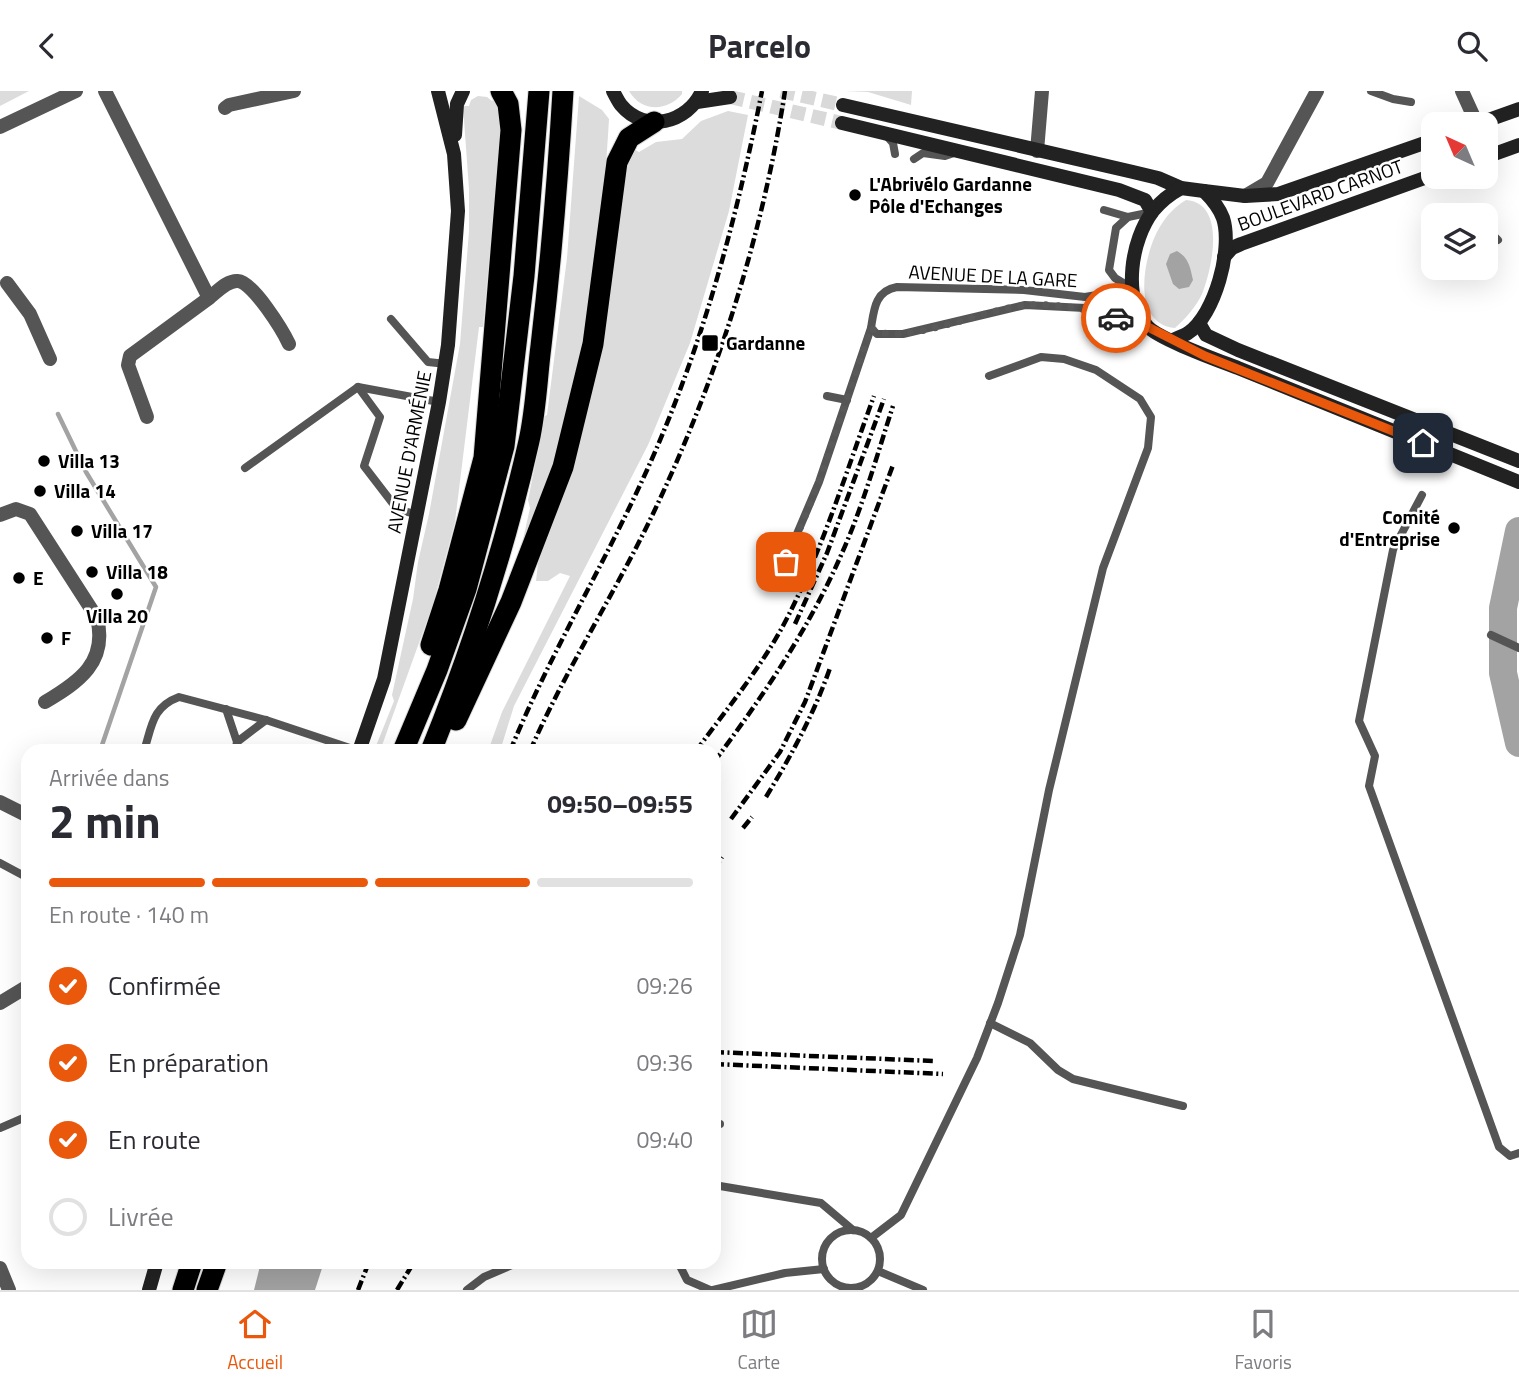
<!DOCTYPE html>
<html lang="fr">
<head>
<meta charset="utf-8">
<style>
	body { margin:0; font-family:"Titillium Web",sans-serif; background:#f2f2f3; color:#2b2b33; height:100vh; display:flex; flex-direction:column; font-size:26px; white-space:nowrap }
	* { box-sizing:border-box; margin:0 }
	p { font-size:23px; color:#7c7c81 }
	.icon { flex:none; width:38px; height:38px; fill:none; stroke:currentColor; stroke-width:2; stroke-linecap:round; stroke-linejoin:round }
	.map { position:relative; flex:1; overflow:hidden }
	.drawer { position:absolute; left:21px; top:653px; width:700px; height:525px; display:flex; flex-direction:column; background:#fff; border-radius:21px; box-shadow:0 7px 28px #0002 }
	.drawer>* { flex:none }
	.needle { width:46px; rotate:316deg }
	.fabs { position:absolute; left:1421px; top:21px; display:grid; gap:14px }
	.fabs a { display:grid; place-items:center; width:77px; height:77px; border-radius:14px; background:#fff; box-shadow:0 7px 28px #0002; font-size:35px }
	.pin { position:absolute; display:grid; place-items:center; width:60px; height:60px; color:#fff; margin:-30px; border-radius:14px; box-shadow:0 4px 10px #0006 }
	.courier { position:absolute; display:grid; place-items:center; width:70px; height:70px; margin:-35px; border:5px solid #ea580c; border-radius:50%; background:#fff; color:#222; box-shadow:0 2px 9px #0007 }
	.overview em { font-style:normal; font-weight:700 }
	.overview div { display:flex; flex-direction:column-reverse }
	.overview { display:flex; align-items:center; justify-content:space-between; height:119px; padding:0 28px }
	h1 { font-size:46px; font-weight:700; line-height:52px }
	.bar { display:grid; grid-template-columns:repeat(4,1fr); gap:10px 7px; align-content:center; height:84px; padding:0 28px }
	.bar i { height:9px; border-radius:5px; background:#e1e1e2 }
	.bar .current { background:#ea580c }
	.bar p { grid-column:span 4 }
	ol { padding:0 28px; list-style:none }
	li { display:flex; align-items:center; gap:21px; height:77px }
	li p { margin-inline-start:auto }
	li .icon { padding:7px; border-radius:50%; background:#ea580c; color:#fff; stroke-width:4 }
	li:last-child { color:#7c7c81 }
	li i { width:38px; height:38px; border:4px solid #e1e1e2; border-radius:50% }
	header { display:flex; justify-content:space-between; align-items:center; height:91px; padding:0 28px; background:#fff; font-size:32px; font-weight:700 }
	.menu { display:flex; justify-content:space-around; align-items:center; height:98px; border-top:2px solid #e1e1e2; background:#fff; font-size:19px; color:#7c7c81 }
	.menu a { display:grid; justify-items:center; gap:4px }
	.menu .current { color:#ea580c }
	.map>svg:first-child { display:block }
	.green { fill:#dcdcdc }
	.water { fill:#a3a3a3 }
	.lines { fill:none; stroke-linecap:round; stroke-linejoin:round }
	.stream { stroke:#a3a3a3; stroke-width:4.5 }
	.river { stroke:#a3a3a3; stroke-width:28 }
	.secondary-tunnel { stroke:#d9d9d9; stroke-width:14; stroke-dasharray:14 7; stroke-linecap:butt }
	.highway-casing { stroke:#dbdbdb; stroke-width:23 }
	.lane { stroke:#555; stroke-width:8 }
	.street { stroke:#555; stroke-width:14 }
	.secondary { stroke:#222; stroke-width:14 }
	.highway { stroke:#000; stroke-width:21 }
	.rail { stroke:#000; stroke-width:4.5; stroke-dasharray:10 3.5 2 3.5; stroke-linecap:butt }
	.done { stroke:#595959; stroke-width:7; stroke-dasharray:0 12.6 }
	.route { stroke:#ea580c; stroke-width:9 }
	.poi-dot { fill:#000; stroke:#fff; stroke-width:2.5 }
	.labels { text-anchor:middle; stroke-width:5; stroke-linejoin:round; paint-order:stroke }
	.poi-label { font-size:19px; font-weight:bold; fill:#000; stroke:#fff; text-anchor:start }
	.street-label { font-size:19px; fill:#000; stroke:#fff }
</style>
</head>
<body>
<header><svg class="icon" aria-label="back" viewBox="0 0 24 24"><path d="M15 5l-7 7 7 7"/></svg>Parcelo<svg class="icon" aria-label="search" viewBox="0 0 24 24"><circle cx="10" cy="10" r="6"/><path d="M15 15l6 6"/></svg></header>
<div class="map">
<svg width="1519" height="1199" viewBox="0 0 1519 1199">
	<rect width="100%" height="100%" fill="#fff"/>
	<!-- green -->
	<g class="green">
		<path d="M 0,0 L 29,0 L 0,15 Z"/>
		<path d="M 629,0 L 682,0 L 682,3 C 667,21 641,21 629,0 Z"/>
		<path d="M 845,0 L 912,0 L 911,14 L 868,1 Z"/>
		<path d="M 478,5 L 487,6 L 492,10 L 497,6 L 501,33 L 483,236 L 479,236 L 455,431 L 433,513 L 380,660 L 374,660 L 394,610 L 392,604 L 413,508 L 418,471 L 429,423 L 460,253 L 469,140 L 469,98 L 463,15 L 469,15 L 471,9 Z"/>
		<path d="M 579,5 L 602,19 L 609,28 C 603,136 587,262 556,365 C 545,401 531,436 518,471 L 530,417 L 528,409 L 545,325 L 547,324 L 567,167 Z"/>
		<path d="M 728,20 L 748,24 L 729,120 L 690,252 L 648,354 L 514,615 L 500,660 L 488,660 L 502,621 L 570,485 L 560,482 L 548,490 L 536,490 L 538,472 L 548,442 L 630,56 L 639,61 L 656,51 L 682,48 L 701,30 Z"/>
		<path d="M 1186,109 C 1227,112 1212,178 1202,203 C 1196,216 1185,228 1175,237 C 1128,233 1144,157 1163,131 C 1169,122 1176,115 1186,109 Z"/>
	</g>
	<!-- water -->
	<g class="water">
		<path d="M 1177,160 C 1189,167 1190,176 1193,189 L 1189,196 L 1179,198 L 1173,193 L 1166,173 L 1170,163 Z"/>
		<path d="M 261,1171 L 324,1171 L 315,1199 L 254,1199 Z"/>
	</g>
	<g class="lines">
		<!-- stream -->
		<path class="stream" d="M 58,323 L 86,381 L 156,496 L 100,660"/>
		<!-- river -->
		<path class="river" d="M 1519,440 L 1503,517 L 1503,582 L 1519,652"/>
		<!-- secondary-tunnel -->
		<g class="secondary-tunnel">
			<path d="M 781,0 L 843,14"/>
			<path d="M 730,6 L 842,32"/>
		</g>
		<defs>
			<g id="highway">
				<path d="M 431,554 L 449,499 L 484,367 L 511,39 L 508,13 L 501,0"/>
				<path d="M 456,629 L 511,511 L 563,376 L 593,253 L 617,71 L 629,47 L 654,31"/>
				<path d="M 403,660 L 437,579 L 466,498 L 504,355 L 524,185 L 539,0"/>
				<path d="M 431,660 C 472,559 505,456 529,350 C 536,319 537,286 541,255 C 551,170 558,85 563,0"/>
				<path d="M 183,1199 L 192,1171"/>
				<path d="M 207,1199 L 217,1171"/>
			</g>
		</defs>
		<!-- highway casing -->
		<use href="#highway" class="highway-casing"/>
		<!-- lane -->
		<g class="lane">
			<path d="M 1371,0 L 1393,8 L 1411,11"/>
			<path d="M 885,43 L 893,52 L 895,63"/>
			<path d="M 914,68 L 923,62 L 945,65 L 957,61"/>
			<path d="M 1467,86 L 1468,90"/>
			<path d="M 1104,119 L 1128,126"/>
			<path d="M 1479,122 L 1480,124"/>
			<path d="M 1486,137 L 1498,149"/>
			<path d="M 1133,198 L 1085,206 L 1024,199 L 897,196 C 875,200 874,218 871,237 L 877,243 L 903,243 L 1025,214 L 1085,217 L 1146,236"/>
			<path d="M 1133,198 L 1115,187 L 1109,179 L 1116,137 L 1128,126 L 1152,121"/>
			<path d="M 391,228 L 428,271 L 446,273"/>
			<path d="M 358,296 L 439,311"/>
			<path d="M 827,305 L 847,309"/>
			<path d="M 245,377 L 358,296 L 380,326 L 364,375 L 397,418 L 418,424"/>
			<path d="M 1422,404 L 1393,459 L 1359,630 L 1375,665 L 1369,695 L 1499,1056 L 1510,1065 L 1519,1062"/>
			<path d="M 777,490 L 819,391 L 871,237"/>
			<path d="M 1491,544 L 1519,557"/>
			<path d="M 226,618 L 237,651"/>
			<path d="M 144,660 C 152,635 152,616 179,606 L 266,629 L 359,660"/>
			<path d="M 235,660 L 237,651 L 266,629"/>
			<path d="M 0,772 L 28,787"/>
			<path d="M 990,932 L 1030,952 L 1058,979 L 1073,988 L 1183,1015"/>
			<path d="M 714,1033 L 720,1033"/>
			<path d="M 0,1037 L 28,1025"/>
			<path d="M 714,1094 L 821,1112 L 853,1139"/>
			<circle cx="851" cy="1168" r="29"/>
			<path d="M 871,1147 L 901,1124 L 977,967 L 998,912 L 1020,844 L 1049,699 L 1103,477 L 1148,357 L 1151,326 L 1140,308 L 1096,279 L 1064,268 L 1041,266 L 989,285"/>
			<path d="M 678,1171 L 687,1189 L 710,1199"/>
			<path d="M 878,1180 L 923,1199"/>
			<path d="M 467,1199 L 484,1186 L 519,1171"/>
			<path d="M 713,1199 L 785,1182 L 824,1178"/>
		</g>
		<!-- street -->
		<g class="street">
			<path d="M 105,0 L 209,207 C 217,201 227,189 238,190 C 253,191 283,240 289,253"/>
			<path d="M 1462,0 L 1477,33"/>
			<path d="M 225,17 L 229,14 L 294,0"/>
			<path d="M 0,36 L 76,0"/>
			<path d="M 1037,60 L 1042,0"/>
			<path d="M 1245,105 L 1267,92 L 1317,0"/>
			<path d="M 7,192 L 30,223 L 50,268"/>
			<path d="M 147,326 L 128,274 L 130,265 L 209,207"/>
			<path d="M 0,424 L 16,418 L 30,423 L 97,527 C 108,571 79,591 45,611"/>
			<path d="M 0,711 L 28,725"/>
			<path d="M 0,912 L 28,895"/>
			<path d="M 0,1177 L 9,1199"/>
		</g>
		<!-- secondary -->
		<g class="secondary">
			<path d="M 613,0 C 615,4 618,10 621,14 C 645,43 688,32 702,0"/>
			<path d="M 697,11 L 730,6"/>
			<path d="M 843,14 L 1133,81 L 1158,87 L 1181,97 L 1204,100 L 1245,105 L 1278,103 L 1433,49"/>
			<path d="M 842,32 L 1119,99 L 1145,109 L 1152,121"/>
			<path d="M 1477,33 L 1519,18"/>
			<path d="M 455,44 L 457,13 L 463,0"/>
			<path d="M 1486,66 L 1519,54"/>
			<path d="M 1181,97 C 1170,103 1161,110 1153,120 C 1131,149 1122,206 1147,235 C 1158,248 1220,270 1238,277 C 1332,315 1425,353 1519,391"/>
			<path d="M 1224,166 L 1232,157 L 1241,153 L 1433,84"/>
			<path d="M 1199,232 L 1206,244 L 1238,259 L 1519,370"/>
			<path d="M 1173,249 C 1177,247 1183,245 1188,242 C 1215,224 1233,157 1223,127 C 1219,116 1212,108 1204,100"/>
			<path d="M 359,660 L 384,588 L 439,311 L 448,254 L 458,120 L 454,63 L 438,0"/>
			<path d="M 149,1199 L 157,1171"/>
		</g>
		<!-- highway -->
		<use href="#highway" class="highway"/>
		<!-- rail -->
		<g class="rail">
			<path d="M 795,533 L 827,462 L 884,308"/>
			<path d="M 510,660 C 550,563 604,474 647,379 C 702,257 736,131 762,0"/>
			<path d="M 530,660 C 565,580 612,507 650,429 C 715,294 762,148 785,0"/>
			<path d="M 696,660 C 726,619 760,578 784,533 C 822,461 846,381 874,305"/>
			<path d="M 714,671 C 763,605 809,538 842,462 C 863,415 877,364 893,315"/>
			<path d="M 766,706 C 791,665 814,623 830,577"/>
			<path d="M 731,728 L 780,661 L 805,611 L 893,374"/>
			<path d="M 743,737 L 752,726"/>
			<path d="M 714,778 L 722,766"/>
			<path d="M 714,961 L 934,970"/>
			<path d="M 714,973 L 943,983"/>
			<path d="M 358,1199 L 369,1171"/>
			<path d="M 397,1199 L 414,1171"/>
		</g>
	</g>
	<g class="lines">
		<!-- done -->
		<path class="done" d="M 786,471 L 819,391 L 871,237 C 897,258 992,216 1026,214 C 1057,212 1087,218 1116,227"/>
		<!-- route -->
		<path class="route" d="M 1116,227 L 1148,236 L 1205,265 L 1423,352"/>
	</g>
	<!-- markers -->
	<g class="poi-dot">
		<circle cx="855" cy="104" r="7"/>
		<rect x="701" y="243" width="18" height="18" rx="3.5"/>
		<circle cx="44" cy="370" r="7"/>
		<circle cx="40" cy="400" r="7"/>
		<circle cx="1454" cy="437" r="7"/>
		<circle cx="77" cy="440" r="7"/>
		<circle cx="92" cy="481" r="7"/>
		<circle cx="19" cy="487" r="7"/>
		<circle cx="117" cy="503" r="7"/>
		<circle cx="47" cy="547" r="7"/>
	</g>
	<g class="labels">
		<!-- poi labels -->
		<g class="poi-label">
			<text x="869" y="100">L'Abrivélo Gardanne<tspan x="869" dy="22">Pôle d'Echanges</tspan></text>
			<text x="726" y="259">Gardanne</text>
			<text x="58" y="377">Villa 13</text>
			<text x="54" y="407">Villa 14</text>
			<text x="1440" y="433" text-anchor="end">Comité<tspan x="1440" dy="22">d'Entreprise</tspan></text>
			<text x="91" y="447">Villa 17</text>
			<text x="106" y="488">Villa 18</text>
			<text x="33" y="494">E</text>
			<text x="117" y="532" text-anchor="middle">Villa 20</text>
			<text x="61" y="554">F</text>
		</g>
		<!-- street labels -->
		<g class="street-label">
			<text transform="translate(1320 104) rotate(-20)" y="7">BOULEVARD CARNOT</text>
			<text transform="translate(993 185) rotate(3)" y="7">AVENUE DE LA GARE</text>
			<text transform="translate(409 361) rotate(-79)" y="7">AVENUE D'ARMÉNIE</text>
		</g>
	</g>
</svg>
<div class="fabs">
<a><svg class="needle" viewBox="-14 -14 28 28"><path d="M0-13l5 13h-10z" fill="#e53935"/><path d="M0 13l5-13h-10z" fill="#7c7c81"/></svg></a>
<a><svg class="icon" aria-label="layers" viewBox="0 0 24 24"><path d="M12 4l9 5-9 5-9-5zM3 14l9 5 9-5"/></svg></a>
</div>
<div class="pin" style="left:786px;top:471px;background:#ea580c"><svg class="icon" aria-label="bag" viewBox="0 0 24 24"><path d="M5 8h14l-1 12H6zM9 8a3 3 0 0 1 6 0"/></svg></div>
<div class="pin" style="left:1423px;top:352px;background:#1f2937"><svg class="icon" aria-label="home" viewBox="0 0 24 24"><path d="M3 11l9-7 9 7M6 9v11h12V9"/></svg></div>
<div class="courier" style="left:1116px;top:227px"><svg class="icon" aria-label="car" viewBox="0 0 24 24"><path d="M5 17H2v-5l4-1 3-4h7l3 4 3 1v5h-3M9 17h6M6 11h13"/><circle cx="7" cy="17" r="2"/><circle cx="17" cy="17" r="2"/></svg></div>
<section class="drawer">
<div class="overview"><div><h1>2 min</h1><p>Arrivée dans</p></div><em>09:50–09:55</em></div>
<div class="bar"><i class="current"></i><i class="current"></i><i class="current"></i><i></i><p>En route · 140 m</p></div>
<ol>
<li><svg class="icon" aria-label="check" viewBox="0 0 24 24"><path d="M5 12l5 5 9-10"/></svg>Confirmée<p>09:26</p></li>
<li><svg class="icon" aria-label="check" viewBox="0 0 24 24"><path d="M5 12l5 5 9-10"/></svg>En préparation<p>09:36</p></li>
<li><svg class="icon" aria-label="check" viewBox="0 0 24 24"><path d="M5 12l5 5 9-10"/></svg>En route<p>09:40</p></li>
<li><i></i>Livrée</li>
</ol>
</section>
</div>
<nav class="menu">
<a class="current"><svg class="icon" aria-label="home" viewBox="0 0 24 24"><path d="M3 11l9-7 9 7M6 9v11h12V9"/></svg>Accueil</a>
<a><svg class="icon" aria-label="map" viewBox="0 0 24 24"><path d="M3 6l6-2 6 2 6-2v14l-6 2-6-2-6 2zM9 4v14M15 6v14"/></svg>Carte</a>
<a><svg class="icon" aria-label="saved" viewBox="0 0 24 24"><path d="M7 4h10v16l-5-4-5 4z"/></svg>Favoris</a>
</nav>
</body>
</html>
